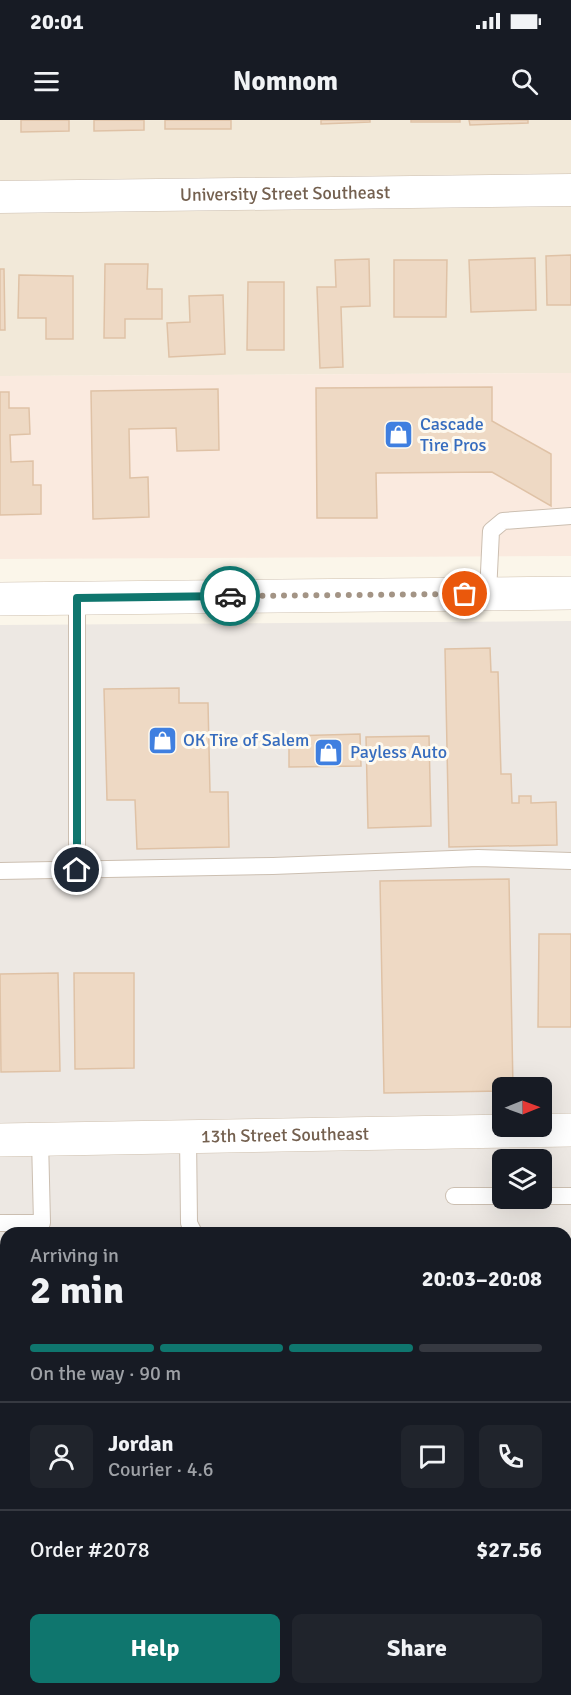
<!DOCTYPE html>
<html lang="en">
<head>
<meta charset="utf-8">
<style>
	body { margin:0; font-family:Signika,sans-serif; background:#20242c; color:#f1f3f6; height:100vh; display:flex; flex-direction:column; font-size:22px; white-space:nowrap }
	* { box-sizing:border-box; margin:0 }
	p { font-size:20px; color:#9ea1a6 }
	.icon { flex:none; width:33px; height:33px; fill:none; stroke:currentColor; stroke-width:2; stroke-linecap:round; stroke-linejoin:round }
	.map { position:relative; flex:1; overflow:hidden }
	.details { position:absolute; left:0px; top:1107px; width:572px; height:468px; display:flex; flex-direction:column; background:#171b24; border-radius:18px 18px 0 0; box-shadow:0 6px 24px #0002 }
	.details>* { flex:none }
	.needle { width:39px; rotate:89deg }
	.buttons { position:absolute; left:492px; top:957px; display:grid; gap:12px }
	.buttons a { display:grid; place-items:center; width:60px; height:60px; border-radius:9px; background:#171b24; box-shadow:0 6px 24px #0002; font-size:30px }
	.pin { position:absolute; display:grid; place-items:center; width:51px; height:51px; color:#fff; margin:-26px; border:3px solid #fff; border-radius:50%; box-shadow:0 2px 6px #0007 }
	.courier { position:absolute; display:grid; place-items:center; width:60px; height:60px; margin:-30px; border:4px solid #0f766e; border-radius:50%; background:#fff; color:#222; box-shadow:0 2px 8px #0007 }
	.headline em { font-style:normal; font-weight:800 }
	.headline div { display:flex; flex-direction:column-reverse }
	.headline { display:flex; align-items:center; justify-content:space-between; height:102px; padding:0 30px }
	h1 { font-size:39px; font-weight:800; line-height:45px }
	.bar { display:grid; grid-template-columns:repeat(4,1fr); gap:9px 6px; align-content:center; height:72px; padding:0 30px }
	.bar i { height:8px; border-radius:4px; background:#363941 }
	.bar .active { background:#0f766e }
	.bar p { grid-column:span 4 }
	.line { display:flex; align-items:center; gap:15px; padding:0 30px; border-top:2px solid #363941 }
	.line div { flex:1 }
	.round { display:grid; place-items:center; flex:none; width:63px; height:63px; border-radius:9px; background:#20242c }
	.cta { display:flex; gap:12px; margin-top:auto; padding:12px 30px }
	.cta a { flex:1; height:69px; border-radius:9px; background:#0f766e; color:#fff; font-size:24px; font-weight:800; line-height:69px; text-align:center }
	.cta a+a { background:#20242c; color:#f1f3f6 }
	.status { display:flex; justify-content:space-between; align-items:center; height:42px; padding:0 30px; background:#171b24; direction:ltr }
	.status svg { height:16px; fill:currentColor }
	header { display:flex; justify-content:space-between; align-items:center; height:78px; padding:0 30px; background:#171b24; font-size:27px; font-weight:800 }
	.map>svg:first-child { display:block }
	.residential { fill:#f2e9d9 }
	.commercial { fill:#faeadf }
	.industrial { fill:#ede8e3; fill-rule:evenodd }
	.building { fill:#eed9c4; stroke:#dfc2a6; stroke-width:1.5 }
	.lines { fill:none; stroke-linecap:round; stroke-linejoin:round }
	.service-casing { stroke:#ccbfb1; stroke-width:18 }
	.minor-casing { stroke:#ccbfb1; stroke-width:33 }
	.secondary-casing { stroke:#cfc0ae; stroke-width:34 }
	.service { stroke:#fff; stroke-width:16 }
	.minor { stroke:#fff; stroke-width:32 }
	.secondary { stroke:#fff; stroke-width:33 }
	.rail-casing { stroke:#bba8c5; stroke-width:7 }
	.rail { stroke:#fefaf0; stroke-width:4.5; stroke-dasharray:14; stroke-linecap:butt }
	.done { stroke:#a39485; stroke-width:6; stroke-dasharray:0 10.8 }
	.route { stroke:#0f766e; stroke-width:8 }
	.labels { text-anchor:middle; stroke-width:6; stroke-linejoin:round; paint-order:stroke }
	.street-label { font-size:18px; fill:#74604f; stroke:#fefaf0 }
	.shop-label { font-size:18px; fill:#366cbe; stroke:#fefaf0; text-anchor:start }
</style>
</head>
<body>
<div class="status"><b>20:01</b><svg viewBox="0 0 49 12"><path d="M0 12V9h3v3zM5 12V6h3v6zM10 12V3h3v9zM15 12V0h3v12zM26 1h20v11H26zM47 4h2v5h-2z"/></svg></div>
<header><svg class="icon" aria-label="menu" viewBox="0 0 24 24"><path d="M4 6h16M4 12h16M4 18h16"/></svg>Nomnom<svg class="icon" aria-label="search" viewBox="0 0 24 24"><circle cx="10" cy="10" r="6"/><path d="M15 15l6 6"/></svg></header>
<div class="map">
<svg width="571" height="1575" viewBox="0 0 571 1575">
	<rect width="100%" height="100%" fill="#fbf6ea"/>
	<!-- residential -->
	<path class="residential" d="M 0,0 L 571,0 L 571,253 L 0,256 Z"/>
	<!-- commercial -->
	<path class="commercial" d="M 571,253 L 571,436 L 0,439 L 0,256 Z"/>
	<!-- industrial -->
	<path class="industrial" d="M 571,501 L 571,1477 L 566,1478 L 566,1113 L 6,1113 L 6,1540 L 0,1541 L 0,505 ZM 502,968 L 542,968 L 542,1006 L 502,1006 ZM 502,1040 L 542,1040 L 542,1078 L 502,1078 Z"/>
	<!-- building -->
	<g class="building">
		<path d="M 21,0 L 69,0 L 69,11 L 21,12 Z"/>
		<path d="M 94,0 L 144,0 L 144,10 L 94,11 Z"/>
		<rect x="165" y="0" width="66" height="9"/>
		<path d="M 321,0 L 370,0 L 370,2 L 321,4 Z"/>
		<rect x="411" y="0" width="49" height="2"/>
		<path d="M 469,0 L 528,0 L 528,3 L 470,5 Z"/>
		<path d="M 571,135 L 571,185 L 547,185 L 546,136 Z"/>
		<path d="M 535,138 L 536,190 L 471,192 L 469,140 Z"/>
		<path d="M 369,139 L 370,186 L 341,187 L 343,247 L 320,248 L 317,167 L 336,167 L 335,140 Z"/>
		<path d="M 394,140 L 447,140 L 446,197 L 394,197 Z"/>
		<path d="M 105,144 L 148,144 L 147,169 L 162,169 L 162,199 L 125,199 L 125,218 L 104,218 Z"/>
		<path d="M 0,149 L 4,149 L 5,210 L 0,210 Z"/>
		<path d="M 19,155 L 73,156 L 73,219 L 46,219 L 46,198 L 18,198 Z"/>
		<path d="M 248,162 L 284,162 L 284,230 L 247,230 Z"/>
		<path d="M 223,175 L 225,234 L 169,237 L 167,203 L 190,202 L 189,176 Z"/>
		<path d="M 492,267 L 492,301 L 551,334 L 551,386 L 492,352 L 376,353 L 377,398 L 317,398 L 316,268 Z"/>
		<path d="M 218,269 L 219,330 L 177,331 L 176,308 L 129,309 L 130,358 L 148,357 L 149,397 L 93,399 L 91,271 Z"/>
		<path d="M 0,272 L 9,272 L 9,288 L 29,288 L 30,314 L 10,315 L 11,342 L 33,341 L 33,365 L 41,365 L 41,394 L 0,395 Z"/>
		<path d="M 490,528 L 491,552 L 498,552 L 501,654 L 511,654 L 512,683 L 519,683 L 519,676 L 531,676 L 531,683 L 556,682 L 557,725 L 449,727 L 445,529 Z"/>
		<path d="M 179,568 L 179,583 L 208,583 L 210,672 L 228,672 L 229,727 L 137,729 L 135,680 L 107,680 L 104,569 Z"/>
		<path d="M 360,614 L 361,646 L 289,647 L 289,616 Z"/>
		<path d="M 429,616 L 431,706 L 368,708 L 366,617 Z"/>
		<path d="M 509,759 L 513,968 L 502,968 L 502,971 L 384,973 L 380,761 Z"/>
		<path d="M 539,814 L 571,814 L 571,907 L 538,907 Z"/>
		<path d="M 58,853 L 60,951 L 1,952 L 0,854 Z"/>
		<path d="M 74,853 L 134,853 L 134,948 L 75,949 Z"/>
		<path d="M 293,1109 L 293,1113 L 255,1113 L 255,1111 Z"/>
		<rect x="566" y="1121" width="5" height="265"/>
		<rect x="0" y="1128" width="6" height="78"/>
		<rect x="0" y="1486" width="6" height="53"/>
	</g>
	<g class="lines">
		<defs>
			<g id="service">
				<path d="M 488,473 L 491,411 L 503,401 L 571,396"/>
				<path d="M 77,478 L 77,750"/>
				<path d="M 0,751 L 273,746 L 478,738 L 571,741"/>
				<path d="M 188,1016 L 189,1103 L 194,1113"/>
				<path d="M 454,1076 L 502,1076"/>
				<path d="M 542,1076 L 571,1076"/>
				<path d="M 0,1103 L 42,1103 L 40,1019"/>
				<path d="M 0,1571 L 15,1569"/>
			</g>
			<g id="minor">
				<path id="s1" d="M 0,77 L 571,70"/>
			</g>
			<g id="secondary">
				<path d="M 0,479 L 571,473"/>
				<path id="s2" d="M 0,1020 L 571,1010"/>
			</g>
		</defs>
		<!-- service casing -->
		<use href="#service" class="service-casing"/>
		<!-- minor casing -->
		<use href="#minor" class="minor-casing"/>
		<!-- secondary casing -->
		<use href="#secondary" class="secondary-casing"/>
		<!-- service -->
		<use href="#service" class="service"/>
		<!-- minor -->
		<use href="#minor" class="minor"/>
		<!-- secondary -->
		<use href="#secondary" class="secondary"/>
		<defs>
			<g id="rail">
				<path d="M 566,1526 L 571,1525"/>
				<path d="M 206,1575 L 244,1569"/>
			</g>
		</defs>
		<!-- rail casing -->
		<use href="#rail" class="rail-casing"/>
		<!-- rail -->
		<use href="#rail" class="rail"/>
	</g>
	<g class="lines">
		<!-- done -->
		<path class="done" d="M 230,476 L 465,474"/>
		<!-- route -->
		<path class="route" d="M 77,750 L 77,478 L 230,476"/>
	</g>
	<!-- icons -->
	<defs>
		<symbol id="shop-square" viewBox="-11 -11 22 22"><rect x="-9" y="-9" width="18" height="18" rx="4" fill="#3f7fe0" stroke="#fefaf0"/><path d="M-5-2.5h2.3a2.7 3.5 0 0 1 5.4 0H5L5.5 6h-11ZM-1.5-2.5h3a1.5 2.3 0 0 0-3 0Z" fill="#fff"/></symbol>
	</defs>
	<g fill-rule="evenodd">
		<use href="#shop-square" x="382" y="298" width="33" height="33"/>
		<use href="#shop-square" x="146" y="604" width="33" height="33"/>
		<use href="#shop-square" x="312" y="616" width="33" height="33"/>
	</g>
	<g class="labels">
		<!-- street labels -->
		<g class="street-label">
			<text dy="6" stroke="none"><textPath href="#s1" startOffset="285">University Street Southeast</textPath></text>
			<text dy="6" stroke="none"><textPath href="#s2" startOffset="285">13th Street Southeast</textPath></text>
		</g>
		<!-- shop labels -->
		<g class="shop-label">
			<text x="420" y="310">Cascade<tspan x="420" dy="21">Tire Pros</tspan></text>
			<text x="183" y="626">OK Tire of Salem</text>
			<text x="350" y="638">Payless Auto</text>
		</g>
	</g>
</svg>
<div class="buttons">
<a><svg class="needle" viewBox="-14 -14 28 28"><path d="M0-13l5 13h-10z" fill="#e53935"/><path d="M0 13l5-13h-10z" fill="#9ea1a6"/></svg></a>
<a><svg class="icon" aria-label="layers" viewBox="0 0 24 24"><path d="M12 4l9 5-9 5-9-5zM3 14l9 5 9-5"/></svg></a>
</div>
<div class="pin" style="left:465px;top:474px;background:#ea580c"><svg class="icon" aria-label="bag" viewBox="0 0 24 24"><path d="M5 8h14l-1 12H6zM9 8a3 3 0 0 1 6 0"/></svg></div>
<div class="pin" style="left:77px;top:750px;background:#1f2937"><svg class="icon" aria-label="home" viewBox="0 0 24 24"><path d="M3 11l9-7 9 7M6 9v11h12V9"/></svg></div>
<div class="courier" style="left:230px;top:476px"><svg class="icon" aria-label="car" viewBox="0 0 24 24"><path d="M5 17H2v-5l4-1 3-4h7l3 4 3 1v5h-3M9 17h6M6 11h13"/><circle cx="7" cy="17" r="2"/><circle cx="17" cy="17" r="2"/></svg></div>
<section class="details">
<div class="headline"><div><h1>2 min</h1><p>Arriving in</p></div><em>20:03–20:08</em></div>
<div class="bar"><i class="active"></i><i class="active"></i><i class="active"></i><i></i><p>On the way · 90 m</p></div>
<div class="line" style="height:108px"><a class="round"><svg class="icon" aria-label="person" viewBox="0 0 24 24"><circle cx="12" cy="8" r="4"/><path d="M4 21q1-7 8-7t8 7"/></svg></a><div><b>Jordan</b><p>Courier · 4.6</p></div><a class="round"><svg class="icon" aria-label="chat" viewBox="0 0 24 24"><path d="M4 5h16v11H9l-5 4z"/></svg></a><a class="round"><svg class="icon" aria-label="phone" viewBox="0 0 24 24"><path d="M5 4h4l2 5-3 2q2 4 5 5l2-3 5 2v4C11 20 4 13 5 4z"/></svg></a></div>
<div class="line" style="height:78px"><div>Order #2078</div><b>$27.56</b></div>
<div class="cta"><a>Help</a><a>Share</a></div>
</section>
</div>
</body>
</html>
